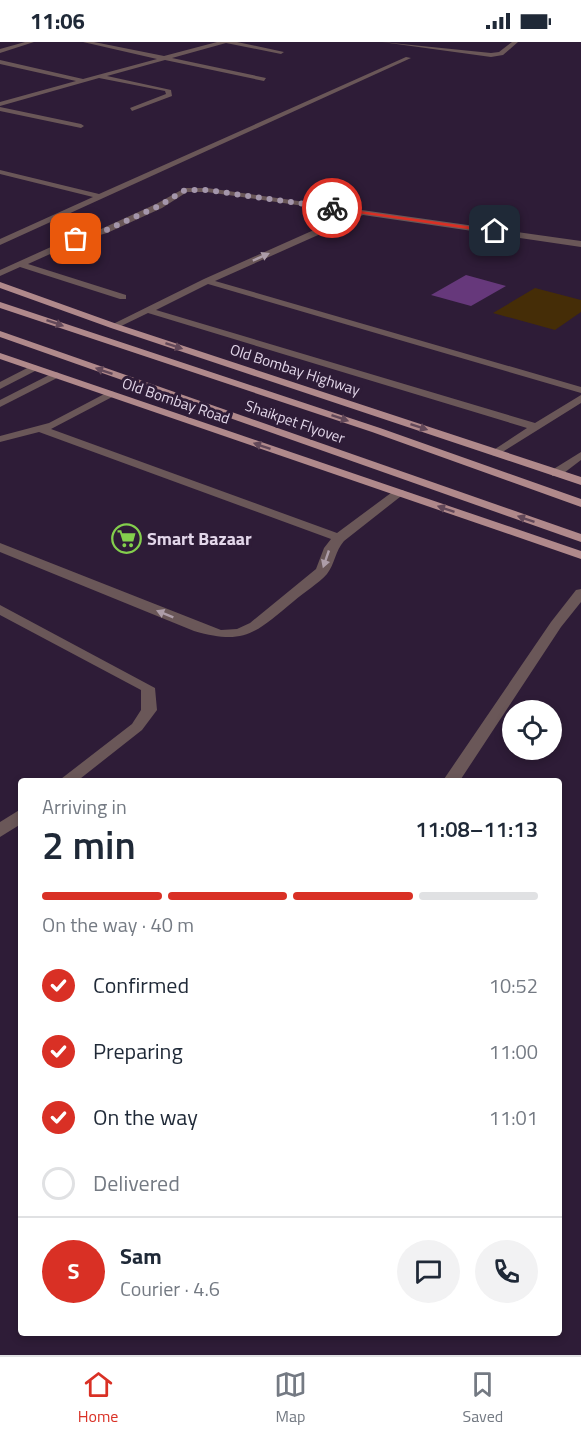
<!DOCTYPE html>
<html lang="en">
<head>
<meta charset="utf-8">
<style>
	body { margin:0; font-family:"Titillium Web",sans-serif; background:#f2f2f3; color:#1f2937; height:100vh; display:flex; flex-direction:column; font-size:22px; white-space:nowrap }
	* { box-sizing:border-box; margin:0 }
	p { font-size:20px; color:#747a83 }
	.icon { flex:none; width:33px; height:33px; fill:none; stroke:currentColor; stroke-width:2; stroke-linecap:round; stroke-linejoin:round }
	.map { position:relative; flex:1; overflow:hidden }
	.drawer { position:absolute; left:18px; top:736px; width:544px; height:558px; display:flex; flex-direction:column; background:#fff; border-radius:6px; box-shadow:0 3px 9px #0003 }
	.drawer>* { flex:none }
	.tools { position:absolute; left:502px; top:658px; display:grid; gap:12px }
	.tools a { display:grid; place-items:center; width:60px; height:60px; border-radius:50%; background:#fff; box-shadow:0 3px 9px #0003; font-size:30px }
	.pin { position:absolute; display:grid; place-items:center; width:51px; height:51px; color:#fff; margin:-26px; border-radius:12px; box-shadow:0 3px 9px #0006 }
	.courier { position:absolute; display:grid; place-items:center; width:60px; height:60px; margin:-30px; border:4px solid #d93025; border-radius:50%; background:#fff; color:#222; box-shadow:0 2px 8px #0007 }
	.head em { font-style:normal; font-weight:600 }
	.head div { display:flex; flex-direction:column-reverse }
	.head { display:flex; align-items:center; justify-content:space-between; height:102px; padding:0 24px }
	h1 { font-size:39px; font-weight:600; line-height:45px }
	.bar { display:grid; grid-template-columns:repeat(4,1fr); gap:9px 6px; align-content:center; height:72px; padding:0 24px }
	.bar i { height:8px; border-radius:4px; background:#e0e1e3 }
	.bar .selected { background:#d93025 }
	.bar p { grid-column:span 4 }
	.line { display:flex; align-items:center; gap:15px; padding:0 24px; border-top:2px solid #e0e1e3 }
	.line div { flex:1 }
	.round { display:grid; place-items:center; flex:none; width:63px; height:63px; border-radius:32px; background:#f2f2f3 }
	ol { padding:0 24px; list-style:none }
	li { display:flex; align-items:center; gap:18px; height:66px }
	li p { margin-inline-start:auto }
	li .icon { padding:6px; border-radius:50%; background:#d93025; color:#fff; stroke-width:4 }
	li:last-child { color:#747a83 }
	li i { width:33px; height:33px; border:3px solid #e0e1e3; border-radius:50% }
	.status { display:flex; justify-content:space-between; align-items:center; height:42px; padding:0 30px; background:#fff; direction:ltr }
	.status svg { height:16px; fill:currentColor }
	.dock { display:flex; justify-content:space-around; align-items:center; height:84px; border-top:2px solid #e0e1e3; background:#fff; font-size:16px; color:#747a83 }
	.dock a { display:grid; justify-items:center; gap:3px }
	.dock .selected { color:#d93025 }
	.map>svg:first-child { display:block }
	.green { fill:#452d07 }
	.water { fill:#66387b }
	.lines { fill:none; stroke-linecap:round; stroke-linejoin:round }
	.minor { fill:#6a5758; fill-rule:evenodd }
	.major { fill:#b0898b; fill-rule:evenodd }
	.oneway { fill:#ad9da8 }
	.oneway2 { fill:#624859 }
	.route { fill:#d93025 }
	.done { stroke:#a496ab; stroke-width:6; stroke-dasharray:0 10.8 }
	.labels { text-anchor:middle; stroke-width:6; stroke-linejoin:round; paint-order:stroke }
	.far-street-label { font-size:15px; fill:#e3d7ea; stroke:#2e1c37 }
	.poi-label { font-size:18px; font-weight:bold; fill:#e3d7ea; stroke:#2e1c37; text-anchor:start }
</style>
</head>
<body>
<div class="status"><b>11:06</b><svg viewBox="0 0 49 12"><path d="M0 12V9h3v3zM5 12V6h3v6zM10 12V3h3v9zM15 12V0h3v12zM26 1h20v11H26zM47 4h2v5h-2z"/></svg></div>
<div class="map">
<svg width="581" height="1313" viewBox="0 0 581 1313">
	<rect width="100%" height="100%" fill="#2e1c37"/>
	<!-- green -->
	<path class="green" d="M 535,246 L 581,258 L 581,270 L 555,288 L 493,271 Z"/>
	<!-- water -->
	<path class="water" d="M 466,233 L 506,244 L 471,264 L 431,253 Z"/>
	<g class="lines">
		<!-- minor -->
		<g class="minor">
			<path d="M 25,0 L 34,0 L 0,11 L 0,7 Z"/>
			<path d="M 83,0 L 94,0 L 164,14 L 217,0 L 237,0 L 284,10 L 281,12 L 226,1 L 172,16 L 266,36 L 264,39 L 165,18 L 107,34 L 171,48 L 172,54 L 132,69 L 130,66 L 166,52 L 165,49 L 99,36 L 0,64 L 0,60 L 76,39 L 0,22 L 0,18 L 83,37 L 157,17 Z"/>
			<path d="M 382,0 L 491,11 L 499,10 L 512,0 L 518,0 L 503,13 L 491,15 Z"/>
			<path d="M 406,15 L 411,16 L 0,203 L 0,197 L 93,155 L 0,132 L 0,128 L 99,152 Z"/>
			<path d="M 0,65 L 81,82 L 84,84 L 81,86 L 0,69 Z"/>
			<path d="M 185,146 L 207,146 L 581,199 L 581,205 L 363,173 L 215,239 L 581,345 L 581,351 L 208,242 L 156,268 L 535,381 L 581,353 L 581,361 L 496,414 L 492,413 L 492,409 L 527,386 L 148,271 L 117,286 L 109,284 L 204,237 L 352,171 L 207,150 L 187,150 L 162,166 L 107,191 L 79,199 L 28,222 L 126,253 L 126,257 L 120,257 L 20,225 L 0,234 L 0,228 L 73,195 L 101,187 L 156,162 Z"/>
			<path d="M 33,323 L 37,324 L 37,328 L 0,347 L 0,340 Z"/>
			<path d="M 55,330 L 59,331 L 59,335 L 0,365 L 0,358 Z"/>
			<path d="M 110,349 L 114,350 L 114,354 L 51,387 L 337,491 L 395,448 L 403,448 L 405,451 L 344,499 C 335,509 335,522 327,532 C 318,542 304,550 294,559 C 256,590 246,604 194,589 L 0,510 L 0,501 L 221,588 L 237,587 L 250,581 L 316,527 L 324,506 L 331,497 L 39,390 L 0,400 L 0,394 L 49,381 Z"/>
			<path d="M 581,410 L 581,418 L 560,434 L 552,434 L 552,428 Z"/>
			<path d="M 581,547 L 581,560 L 561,585 L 459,740 L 442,740 L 551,580 L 576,548 Z"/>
			<path d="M 0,563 L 155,646 L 157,668 L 142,688 L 76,740 L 57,740 L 132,682 L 141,668 L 141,648 L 0,573 Z"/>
			<path d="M 21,767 L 21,782 L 0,795 L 0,780 Z"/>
		</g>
		<!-- major -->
		<g class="major">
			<path d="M 0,240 L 117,282 L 581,435 L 581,443 L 111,286 L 0,246 Z"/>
			<path d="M 0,260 L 380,386 L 581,457 L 581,465 L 372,390 L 0,266 Z"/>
			<path d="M 0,289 L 581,492 L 581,500 L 0,295 Z"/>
			<path d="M 0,311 L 581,509 L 581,517 L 0,317 Z"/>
		</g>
	</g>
	<!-- one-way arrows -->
	<defs><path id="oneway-solid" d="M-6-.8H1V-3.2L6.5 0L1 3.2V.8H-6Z" transform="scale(1.5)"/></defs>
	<g class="oneway">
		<use href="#oneway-solid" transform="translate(261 215) rotate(-24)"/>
		<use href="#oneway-solid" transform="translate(326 517) rotate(109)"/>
		<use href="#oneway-solid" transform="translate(165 572) rotate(-158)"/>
	</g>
	<g class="oneway2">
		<use href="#oneway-solid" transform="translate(55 281) rotate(19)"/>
		<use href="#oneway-solid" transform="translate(174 304) rotate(18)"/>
		<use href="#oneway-solid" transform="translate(104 329) rotate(-161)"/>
		<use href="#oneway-solid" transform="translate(340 376) rotate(19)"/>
		<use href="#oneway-solid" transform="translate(419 385) rotate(18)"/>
		<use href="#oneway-solid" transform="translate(262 404) rotate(-161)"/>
		<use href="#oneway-solid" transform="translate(446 467) rotate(-161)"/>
		<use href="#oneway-solid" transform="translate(526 477) rotate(-161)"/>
	</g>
	<!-- route -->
	<path class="route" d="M 332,165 L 495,188 L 497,189 L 495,191 L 330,167 Z"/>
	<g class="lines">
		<!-- done -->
		<path class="done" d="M 76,197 L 104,189 L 159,164 L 185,148 L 207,148 L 332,166"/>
	</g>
	<!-- icons -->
	<defs>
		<symbol id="supermarket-ring" viewBox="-11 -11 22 22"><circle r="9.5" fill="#2e1c37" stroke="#84cf4d" stroke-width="1.5"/><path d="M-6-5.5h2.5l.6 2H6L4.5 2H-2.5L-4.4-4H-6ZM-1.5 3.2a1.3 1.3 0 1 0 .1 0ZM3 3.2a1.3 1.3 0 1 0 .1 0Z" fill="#84cf4d"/></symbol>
	</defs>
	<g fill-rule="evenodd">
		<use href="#supermarket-ring" x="110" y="480" width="33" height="33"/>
	</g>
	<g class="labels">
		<!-- far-street labels -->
		<g class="far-street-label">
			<text transform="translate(295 328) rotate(18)" y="5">Old Bombay Highway</text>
			<text transform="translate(176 359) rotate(19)" y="5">Old Bombay Road</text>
			<text transform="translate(295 380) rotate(19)" y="5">Shaikpet Flyover</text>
		</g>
		<!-- poi labels -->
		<g class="poi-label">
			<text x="147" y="503">Smart Bazaar</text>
		</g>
	</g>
</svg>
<div class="tools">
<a><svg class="icon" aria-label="locate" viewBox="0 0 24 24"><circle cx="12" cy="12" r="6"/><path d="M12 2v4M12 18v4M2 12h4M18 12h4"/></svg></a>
</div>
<div class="pin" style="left:76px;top:197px;background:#ea580c"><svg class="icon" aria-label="bag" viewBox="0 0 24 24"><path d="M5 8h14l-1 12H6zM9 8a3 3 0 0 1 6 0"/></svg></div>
<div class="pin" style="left:495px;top:189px;background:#1f2937"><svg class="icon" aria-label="home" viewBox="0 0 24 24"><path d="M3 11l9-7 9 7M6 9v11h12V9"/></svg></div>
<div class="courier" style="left:332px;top:166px"><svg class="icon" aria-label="bike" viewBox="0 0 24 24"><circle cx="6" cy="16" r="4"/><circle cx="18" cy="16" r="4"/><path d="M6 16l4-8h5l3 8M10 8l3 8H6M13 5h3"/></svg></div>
<section class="drawer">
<div class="head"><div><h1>2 min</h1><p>Arriving in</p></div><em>11:08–11:13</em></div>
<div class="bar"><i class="selected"></i><i class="selected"></i><i class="selected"></i><i></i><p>On the way · 40 m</p></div>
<ol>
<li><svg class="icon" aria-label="check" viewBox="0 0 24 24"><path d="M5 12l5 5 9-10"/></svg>Confirmed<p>10:52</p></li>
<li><svg class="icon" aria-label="check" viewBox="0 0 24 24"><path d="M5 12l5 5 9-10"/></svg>Preparing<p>11:00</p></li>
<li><svg class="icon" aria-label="check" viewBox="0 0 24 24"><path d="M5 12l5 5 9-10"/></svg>On the way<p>11:01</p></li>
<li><i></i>Delivered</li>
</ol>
<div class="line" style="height:108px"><b class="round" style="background:#d93025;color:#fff">S</b><div><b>Sam</b><p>Courier · 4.6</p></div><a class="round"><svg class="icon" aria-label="chat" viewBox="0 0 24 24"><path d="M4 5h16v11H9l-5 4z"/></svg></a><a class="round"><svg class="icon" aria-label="phone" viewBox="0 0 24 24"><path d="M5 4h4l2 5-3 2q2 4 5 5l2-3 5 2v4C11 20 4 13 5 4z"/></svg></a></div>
</section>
</div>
<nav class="dock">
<a class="selected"><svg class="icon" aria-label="home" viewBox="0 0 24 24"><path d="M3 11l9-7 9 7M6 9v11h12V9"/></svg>Home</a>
<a><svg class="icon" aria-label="map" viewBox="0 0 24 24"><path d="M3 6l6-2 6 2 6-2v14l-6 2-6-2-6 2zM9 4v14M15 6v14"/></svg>Map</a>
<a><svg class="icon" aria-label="saved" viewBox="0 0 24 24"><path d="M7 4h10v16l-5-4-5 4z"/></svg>Saved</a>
</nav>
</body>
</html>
